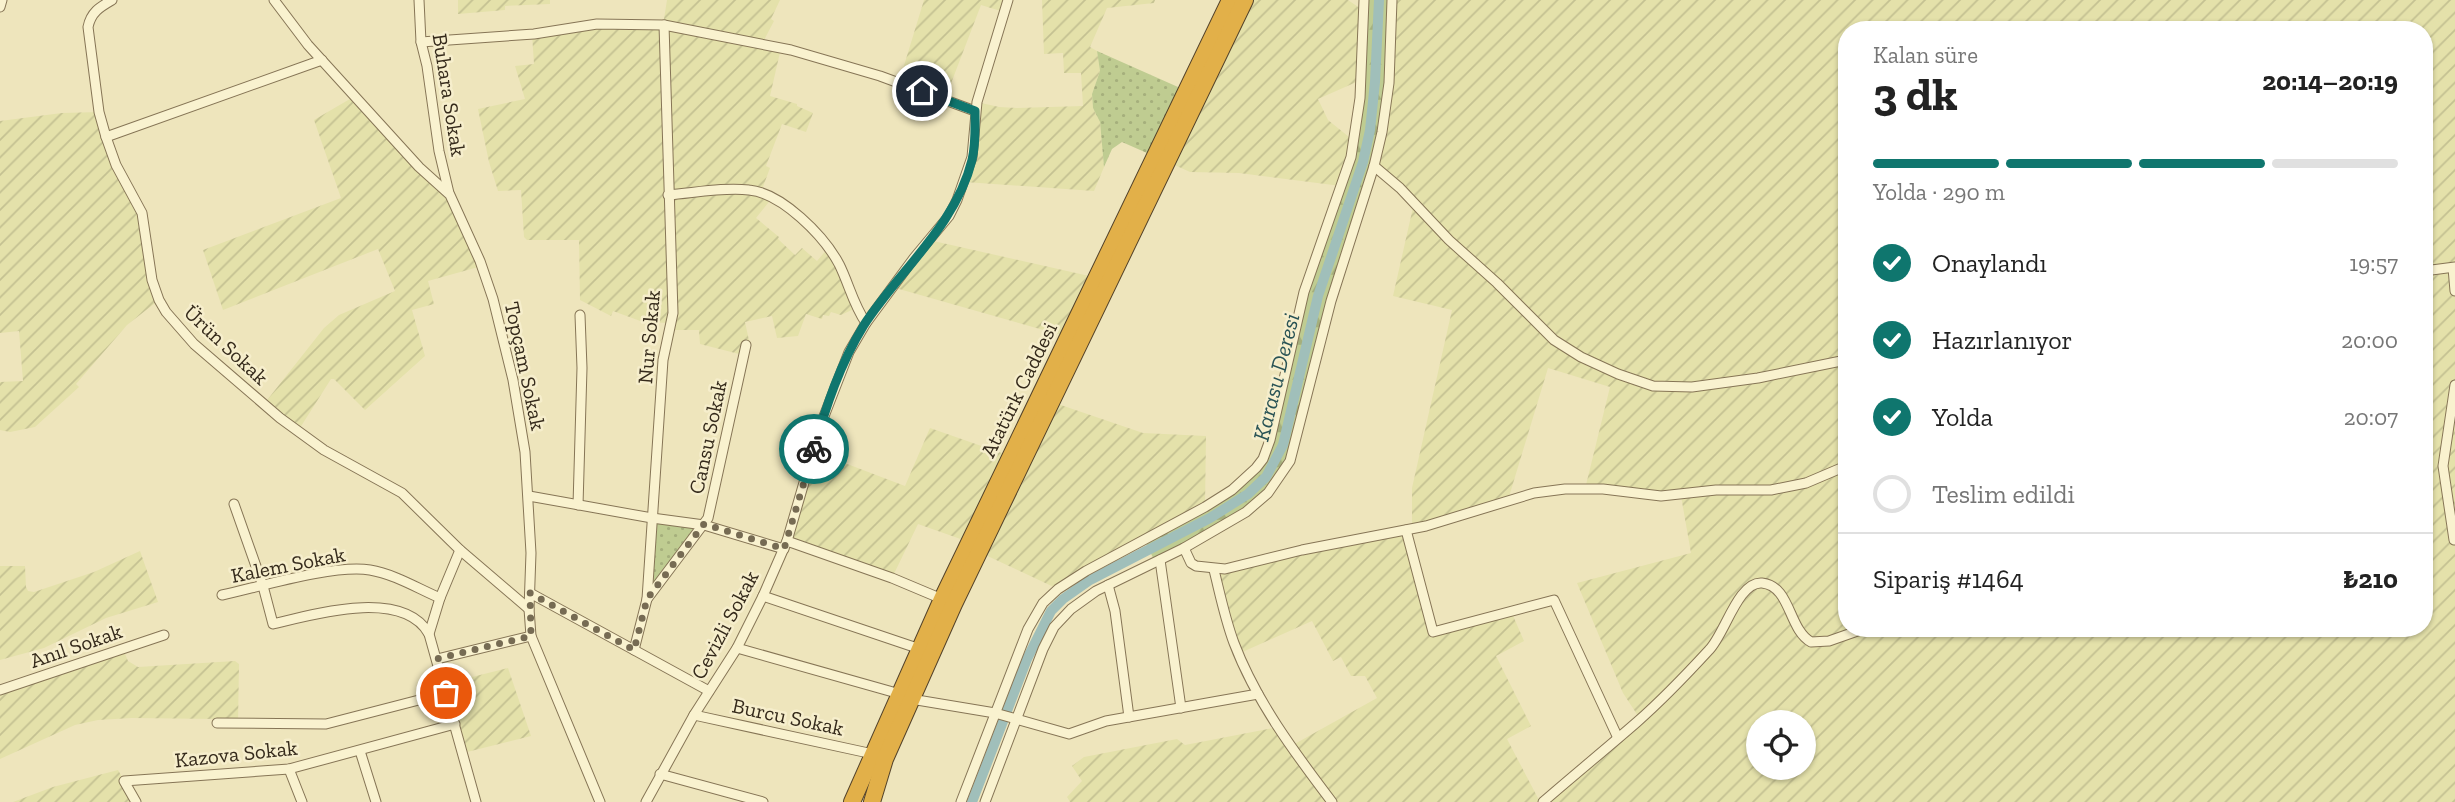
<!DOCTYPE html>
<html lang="tr">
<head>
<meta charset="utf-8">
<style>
	body { margin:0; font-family:"Zilla Slab",serif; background:#f6f6f6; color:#222; height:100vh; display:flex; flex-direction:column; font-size:26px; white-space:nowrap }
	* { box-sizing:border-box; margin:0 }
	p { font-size:23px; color:#767676 }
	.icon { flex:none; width:38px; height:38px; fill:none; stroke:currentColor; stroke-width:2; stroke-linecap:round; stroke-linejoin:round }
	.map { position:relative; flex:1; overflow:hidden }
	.details { position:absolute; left:1838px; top:21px; width:595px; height:616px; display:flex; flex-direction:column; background:#fff; border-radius:28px; box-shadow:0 2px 5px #0004 }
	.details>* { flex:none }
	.controls { position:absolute; left:1746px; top:710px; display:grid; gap:14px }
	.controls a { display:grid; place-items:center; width:70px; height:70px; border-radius:50%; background:#fff; box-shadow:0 2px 5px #0004; font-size:35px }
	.pin { position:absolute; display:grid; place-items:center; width:60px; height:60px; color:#fff; margin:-30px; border:4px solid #fff; border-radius:50%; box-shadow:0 2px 7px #0007 }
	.courier { position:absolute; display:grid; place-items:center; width:70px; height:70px; margin:-35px; border:5px solid #0f766e; border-radius:50%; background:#fff; color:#222; box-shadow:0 2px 9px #0007 }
	.overview em { font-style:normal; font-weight:800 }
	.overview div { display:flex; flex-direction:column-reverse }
	.overview { display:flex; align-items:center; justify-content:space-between; height:119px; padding:0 35px }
	h1 { font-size:46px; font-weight:800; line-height:52px }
	.bar { display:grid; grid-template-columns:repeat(4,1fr); gap:10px 7px; align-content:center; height:84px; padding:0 35px }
	.bar i { height:9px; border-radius:5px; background:#e0e0e0 }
	.bar .selected { background:#0f766e }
	.bar p { grid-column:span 4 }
	.line { display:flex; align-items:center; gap:18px; padding:0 35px; border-top:2px solid #e0e0e0 }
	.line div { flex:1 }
	ol { padding:0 35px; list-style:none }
	li { display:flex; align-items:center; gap:21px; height:77px }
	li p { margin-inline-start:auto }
	li .icon { padding:7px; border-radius:50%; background:#0f766e; color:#fff; stroke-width:4 }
	li:last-child { color:#767676 }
	li i { width:38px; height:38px; border:4px solid #e0e0e0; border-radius:50% }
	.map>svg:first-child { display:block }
	.farmland { fill:url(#farmland-furrows); fill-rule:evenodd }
	.green { fill:url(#green-dots) }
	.forest { fill:url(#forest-firs) }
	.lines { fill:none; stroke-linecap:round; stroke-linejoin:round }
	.canal { stroke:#a0bfba; stroke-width:10 }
	.street-casing { stroke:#867556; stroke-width:11 }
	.highway-casing { stroke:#53422a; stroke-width:18 }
	.street { stroke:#f9f2cf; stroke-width:9 }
	.highway { stroke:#e2b049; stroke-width:16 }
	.done { stroke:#766b53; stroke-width:7; stroke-dasharray:0 12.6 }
	.route { stroke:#0f766e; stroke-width:9 }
	.labels { text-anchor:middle; stroke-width:5; stroke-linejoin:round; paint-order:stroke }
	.street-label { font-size:21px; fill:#352a1b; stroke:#f6eecc }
	.water-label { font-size:23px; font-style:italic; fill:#295355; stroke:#f6eecc }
</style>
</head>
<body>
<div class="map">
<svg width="2455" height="802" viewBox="0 0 2455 802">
	<defs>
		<pattern id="farmland-furrows" width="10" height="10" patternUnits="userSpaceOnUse" patternTransform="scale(1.75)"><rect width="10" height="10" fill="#e4e1aa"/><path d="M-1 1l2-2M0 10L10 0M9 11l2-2" fill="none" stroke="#c4c192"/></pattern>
		<pattern id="green-dots" width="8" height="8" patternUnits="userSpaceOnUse" patternTransform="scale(1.75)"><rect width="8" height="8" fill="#bfcc91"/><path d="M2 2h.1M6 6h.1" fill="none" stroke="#a5af7c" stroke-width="1.8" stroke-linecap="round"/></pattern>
		<pattern id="forest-firs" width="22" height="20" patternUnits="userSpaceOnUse" patternTransform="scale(1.75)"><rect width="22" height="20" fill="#bfcc91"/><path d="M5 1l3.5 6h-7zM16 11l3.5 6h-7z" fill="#a5af7c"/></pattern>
	</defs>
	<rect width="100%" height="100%" fill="#eee5bc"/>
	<!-- farmland -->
	<g class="farmland">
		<path d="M 458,0 L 550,0 L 550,4 L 505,6 L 505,10 L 458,14 Z"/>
		<path d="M 667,0 L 780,0 L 771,19 L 774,21 L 762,44 L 781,48 L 770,96 L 797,104 L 797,106 L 813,113 L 806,132 L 782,124 L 766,166 L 770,168 L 761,192 L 772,198 L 756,218 L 779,237 L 778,239 L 795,255 L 802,248 L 817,261 L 829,247 L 856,308 L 841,315 L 831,312 L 829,316 L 823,315 L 822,319 L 806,314 L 798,336 L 777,338 L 772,316 L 745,322 L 750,345 L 743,355 L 700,344 L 699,330 L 669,330 L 670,323 L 643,322 L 613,311 L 611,316 L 580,300 L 579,240 L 527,240 L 524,237 L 521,190 L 498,191 L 489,162 L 478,109 L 525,99 L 515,66 L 534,64 L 532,34 L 576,26 L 663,25 Z"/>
		<path d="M 924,0 L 1008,0 L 1004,12 L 981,5 L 945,99 L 899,82 Z"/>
		<path d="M 1042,0 L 1155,0 L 1154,3 L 1107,8 L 1090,47 L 1097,51 L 1100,71 L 1092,94 L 1093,108 L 1100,122 L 1104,167 L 1094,191 L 965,182 L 977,102 L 999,107 L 1017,108 L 1083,106 L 1081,73 L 1064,73 L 1063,53 L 1044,54 Z"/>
		<path d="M 1245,0 L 1348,0 L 1364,11 L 1361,80 L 1318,99 L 1328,120 L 1354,141 L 1341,186 L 1239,173 L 1190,172 L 1168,162 Z"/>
		<path d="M 1392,0 L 2455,0 L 2455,802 L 1543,802 L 1640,719 L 1623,693 L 1577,583 L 1691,553 L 1681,496 L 1585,489 L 1610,387 L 1548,368 L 1508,500 L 1412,529 L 1412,488 L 1452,310 L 1393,296 L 1414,203 L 1374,166 ZM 1846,30 L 2424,30 L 2424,628 L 1846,628 ZM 1759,723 L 1804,723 L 1804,768 L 1759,768 Z"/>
		<path d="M 355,96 L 450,195 L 482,266 L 428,281 L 434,304 L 412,310 L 425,356 L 365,410 L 334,379 L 331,379 L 298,431 L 264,404 L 324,328 L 339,315 L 395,291 L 378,249 L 223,310 L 203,250 L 341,198 L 314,120 Z"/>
		<path d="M 99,112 L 106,137 L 133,193 L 159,300 L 127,325 L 76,384 L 79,387 L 35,427 L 10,432 L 0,430 L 0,382 L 23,381 L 19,331 L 0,333 L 0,121 L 62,113 Z"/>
		<path d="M 929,240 L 1098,278 L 1068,337 L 892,287 Z"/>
		<path d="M 1052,402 L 1143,433 L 1206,436 L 1205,507 L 1058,589 L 979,552 Z"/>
		<path d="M 930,428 L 1010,456 L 969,542 L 918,524 L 892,578 L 787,541 L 813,451 L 905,486 Z"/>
		<path d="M 1406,530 L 1433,631 L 1511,611 L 1524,641 L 1496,656 L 1531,726 L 1507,739 L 1540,802 L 1070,802 L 1067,797 L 1082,781 L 1072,766 L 1084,757 L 1177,739 L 1185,745 L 1278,727 L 1291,746 L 1377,698 L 1365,676 L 1351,676 L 1341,657 L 1333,661 L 1312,621 L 1238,654 L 1214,570 Z"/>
		<path d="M 140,551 L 158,602 L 106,618 L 44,648 L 0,660 L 0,566 L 25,566 L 26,587 L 28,591 L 34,592 L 94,572 Z"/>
		<path d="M 123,649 L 128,661 L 138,667 L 235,661 L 239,664 L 238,723 L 217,719 L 132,718 L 98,720 L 75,725 L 0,759 L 0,690 Z"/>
		<path d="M 508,668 L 531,736 L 463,753 L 444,684 Z"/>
		<path d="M 118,770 L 136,802 L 13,802 L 53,787 Z"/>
	</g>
	<!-- green -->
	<g class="green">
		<path d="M 1097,51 L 1187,91 L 1156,157 L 1122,142 L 1112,149 L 1104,167 L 1100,122 L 1093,108 L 1092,94 L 1100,71 Z"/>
		<path d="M 652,518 L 704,525 L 647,599 Z"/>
	</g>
	<!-- forest -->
	<path class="forest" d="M 1364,0 L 1392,0 L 1382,133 L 1331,301 L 1294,448 L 1257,504 L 1155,562 L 1144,539 L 1205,507 L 1263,459 L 1304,292 L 1351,157 Z"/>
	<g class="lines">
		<!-- canal -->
		<path class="canal" d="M 972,802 L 1027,659 L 1051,611 L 1063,599 L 1090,580 L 1210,518 L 1248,494 L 1266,477 L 1283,445 L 1318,296 L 1363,162 L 1370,130 L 1375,82 L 1379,0"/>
		<defs>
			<g id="street">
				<path d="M 112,0 C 100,7 91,12 88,27 L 99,112 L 106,137 L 116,165 L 142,213 L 152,280 L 159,300 L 166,312 L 194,344 L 280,418 L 324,450 L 402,493 L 460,550 L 529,609"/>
				<path d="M 274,0 L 308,45 L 419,167 L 450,195 L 480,261 L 493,299 L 513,380 L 525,452 L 531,553 L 529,609 L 531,636 L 600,802"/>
				<path d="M 419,0 L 421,42 L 427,66 L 439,151 L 449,193"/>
				<path d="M 0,7 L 2,0"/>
				<path d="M 421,42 L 534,34 L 597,24 L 664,25 L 791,50 L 880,76 L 975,111"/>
				<path d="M 106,137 L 322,60"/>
				<path d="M 1374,166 L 1400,188 L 1449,240 L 1497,283 L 1554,340 L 1581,357 L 1618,374 L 1653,386 L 1692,387 L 1758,378 L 1846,360"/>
				<path d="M 668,195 C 694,193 723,187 749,190 C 782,193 824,236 839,264 C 849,284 853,304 866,323"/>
				<path d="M 2453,268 L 2455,291"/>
				<path d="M 2424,271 L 2455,267"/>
				<path d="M 529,496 L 652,518 L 704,525 L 784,549"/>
				<path d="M 234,504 L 263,586 L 273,624 C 314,614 403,588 429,634"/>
				<path d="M 578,505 L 582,368 L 580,315"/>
				<path d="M 1406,530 L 1433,632 L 1554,600 L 1618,738"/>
				<path d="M 2454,540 L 2443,466 L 2455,385"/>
				<path d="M 787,541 L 892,578 L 942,599"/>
				<path d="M 1184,548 L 1191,563 L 1196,566 L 1225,569 L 1302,550 L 1426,526 L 1534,493 L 1565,489 L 1603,489 L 1661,496 L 1716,490 L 1771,490 L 1806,483 L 1846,466"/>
				<path d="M 460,550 L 440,598 L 429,634 L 476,802"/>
				<path d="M 1160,560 L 1181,708"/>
				<path d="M 1214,570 C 1220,594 1225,619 1234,643 C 1256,701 1294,752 1332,802"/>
				<path d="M 1108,585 L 1115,611 L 1129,717"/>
				<path d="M 530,593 L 709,691"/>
				<path d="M 222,595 C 259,587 334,564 370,570 C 394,574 417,588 440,598"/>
				<path d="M 763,596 L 920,649"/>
				<path d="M 647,599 L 708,518 L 746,345"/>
				<path d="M 737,648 L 900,694"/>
				<path d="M 634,650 L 647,599 L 663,360 L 673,313 L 664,25"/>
				<path d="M 437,659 L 531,636"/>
				<path d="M 0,690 L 164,635"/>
				<path d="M 911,699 L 995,713 L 1069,734 L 1106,721 L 1258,694"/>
				<path d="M 694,715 L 873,754"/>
				<path d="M 217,723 L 326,724 L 446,693"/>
				<path d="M 360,751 L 376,802"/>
				<path d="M 289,769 L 302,802"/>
				<path d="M 660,774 L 763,802"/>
				<path d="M 136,802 L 124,781 L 289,769 L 455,724"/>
				<path d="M 646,802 L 694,715 L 737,648 L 763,596 L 787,541 L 821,424 L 849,352 L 866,323 L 914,258 L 949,216 L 957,200 L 972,157 L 977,102 L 1008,0"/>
				<path d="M 961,802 L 1028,629 L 1043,603 L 1058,589 L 1086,571 L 1205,507 L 1232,490 L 1256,468 L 1263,459 L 1270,440 L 1304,292 L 1351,157 L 1360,98 L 1364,0"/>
				<path d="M 985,802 L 1043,649 L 1054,627 L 1071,609 L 1096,591 L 1184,548 L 1246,512 L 1268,493 L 1290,461 L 1331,301 L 1374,166 L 1382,132 L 1389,83 L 1392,0"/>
				<path d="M 1543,802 C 1574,775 1606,749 1637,722 C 1662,700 1686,675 1709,650 C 1725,634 1738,581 1762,583 C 1791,586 1788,629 1811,642 L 1829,641 L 1866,628"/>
			</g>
			<g id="highway">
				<path d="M 852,802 L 942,599 L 1230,0"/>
				<path d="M 872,802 L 885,759 L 954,604 L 1245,0"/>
			</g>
		</defs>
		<!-- street casing -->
		<use href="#street" class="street-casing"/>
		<!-- highway casing -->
		<use href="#highway" class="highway-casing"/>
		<!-- street -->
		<use href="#street" class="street"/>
		<!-- highway -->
		<use href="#highway" class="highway"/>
	</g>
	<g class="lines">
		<!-- done -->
		<path class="done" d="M 446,693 L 436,659 L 531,636 L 530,593 L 634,650 L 647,599 L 704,524 L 784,549 L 814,449"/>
		<!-- route -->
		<path class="route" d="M 814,449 C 826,406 840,364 864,325 C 900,270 956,225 972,160 C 976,144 975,127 975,111 L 922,91"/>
	</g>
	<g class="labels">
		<!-- street labels -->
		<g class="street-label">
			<text transform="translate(449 95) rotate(81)" y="7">Buhara Sokak</text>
			<text transform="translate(649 337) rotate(-85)" y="7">Nur Sokak</text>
			<text transform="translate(226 345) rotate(43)" y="7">Ürün Sokak</text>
			<text transform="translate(525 366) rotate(78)" y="7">Topçam Sokak</text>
			<text transform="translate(1019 390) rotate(-64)" y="7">Atatürk Caddesi</text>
			<text transform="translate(708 437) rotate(-78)" y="7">Cansu Sokak</text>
			<text transform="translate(288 565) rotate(-11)" y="7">Kalem Sokak</text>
			<text transform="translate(725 625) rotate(-62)" y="7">Cevizli Sokak</text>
			<text transform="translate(76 646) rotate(-19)" y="7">Anıl Sokak</text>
			<text transform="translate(788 717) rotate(12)" y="7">Burcu Sokak</text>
			<text transform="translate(236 754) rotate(-6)" y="7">Kazova Sokak</text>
		</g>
		<!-- water labels -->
		<g class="water-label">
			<text transform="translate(1276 377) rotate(-76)" y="8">Karasu Deresi</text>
		</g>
	</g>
</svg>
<div class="controls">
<a><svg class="icon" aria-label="locate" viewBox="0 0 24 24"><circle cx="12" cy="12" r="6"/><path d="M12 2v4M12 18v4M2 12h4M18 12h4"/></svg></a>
</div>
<div class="pin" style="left:446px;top:693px;background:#ea580c"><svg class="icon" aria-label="bag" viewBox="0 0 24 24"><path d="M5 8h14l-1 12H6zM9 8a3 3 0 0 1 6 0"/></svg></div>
<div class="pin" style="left:922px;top:91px;background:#1f2937"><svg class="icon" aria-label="home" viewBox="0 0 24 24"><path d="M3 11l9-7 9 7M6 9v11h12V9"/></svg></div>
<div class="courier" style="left:814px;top:449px"><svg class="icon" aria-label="bike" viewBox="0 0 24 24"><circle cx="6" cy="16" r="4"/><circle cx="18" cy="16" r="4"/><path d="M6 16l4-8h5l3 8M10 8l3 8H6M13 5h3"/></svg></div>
<section class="details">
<div class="overview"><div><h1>3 dk</h1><p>Kalan süre</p></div><em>20:14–20:19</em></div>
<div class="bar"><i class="selected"></i><i class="selected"></i><i class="selected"></i><i></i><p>Yolda · 290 m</p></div>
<ol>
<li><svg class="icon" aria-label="check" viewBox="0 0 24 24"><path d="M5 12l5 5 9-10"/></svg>Onaylandı<p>19:57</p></li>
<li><svg class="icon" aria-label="check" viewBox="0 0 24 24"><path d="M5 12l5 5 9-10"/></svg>Hazırlanıyor<p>20:00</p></li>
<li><svg class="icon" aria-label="check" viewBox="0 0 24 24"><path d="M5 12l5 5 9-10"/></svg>Yolda<p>20:07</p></li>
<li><i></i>Teslim edildi</li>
</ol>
<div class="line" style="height:91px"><div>Sipariş #1464</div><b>₺210</b></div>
</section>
</div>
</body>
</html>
